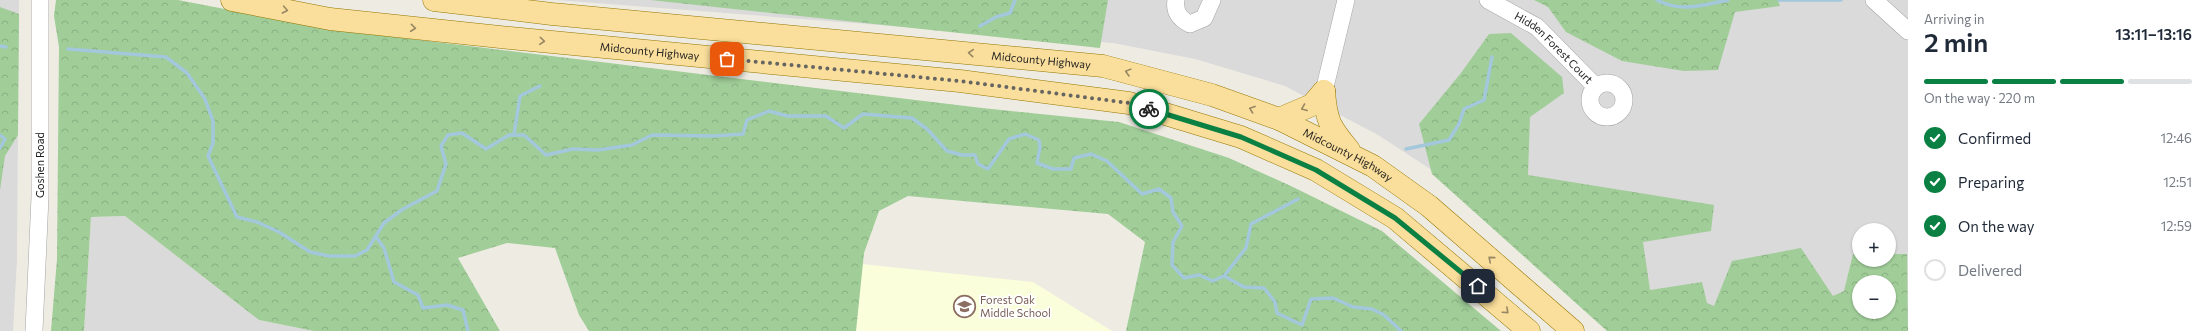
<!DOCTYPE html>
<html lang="en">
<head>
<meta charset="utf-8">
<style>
	body { margin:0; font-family:Commissioner,sans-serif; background:#f2f2f3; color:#1f2937; height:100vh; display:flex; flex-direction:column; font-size:15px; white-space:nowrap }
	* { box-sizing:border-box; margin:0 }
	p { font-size:13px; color:#747a83 }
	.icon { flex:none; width:22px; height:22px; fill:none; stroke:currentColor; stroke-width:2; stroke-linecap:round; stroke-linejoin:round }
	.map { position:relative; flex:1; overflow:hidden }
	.drawer { display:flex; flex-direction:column; background:#fff; width:300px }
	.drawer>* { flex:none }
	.controls { position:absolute; left:1852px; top:223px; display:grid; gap:8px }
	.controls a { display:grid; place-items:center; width:44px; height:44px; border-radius:50%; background:#fff; box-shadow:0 1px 3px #0004; font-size:20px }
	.pin { position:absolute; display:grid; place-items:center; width:34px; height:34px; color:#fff; margin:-17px; border-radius:8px; box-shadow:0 2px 6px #0006 }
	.courier { position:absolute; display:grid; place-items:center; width:40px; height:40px; margin:-20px; border:3px solid #0b8043; border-radius:50%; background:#fff; color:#222; box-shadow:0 1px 5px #0007 }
	.overview em { font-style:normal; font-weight:600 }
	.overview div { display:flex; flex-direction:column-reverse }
	.overview { display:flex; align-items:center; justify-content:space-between; height:68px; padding:0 16px }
	h1 { font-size:26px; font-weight:600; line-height:30px }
	.bar { display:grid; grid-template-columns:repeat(4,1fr); gap:6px 4px; align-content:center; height:48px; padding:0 16px }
	.bar i { height:5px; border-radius:3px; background:#e0e1e3 }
	.bar .selected { background:#0b8043 }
	.bar p { grid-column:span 4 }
	ol { padding:0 16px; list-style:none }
	li { display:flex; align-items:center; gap:12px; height:44px }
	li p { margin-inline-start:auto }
	li .icon { padding:4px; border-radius:50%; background:#0b8043; color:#fff; stroke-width:4 }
	li:last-child { color:#747a83 }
	li i { width:22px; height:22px; border:2px solid #e0e1e3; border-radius:50% }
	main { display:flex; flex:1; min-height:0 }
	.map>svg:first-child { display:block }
	.residential { fill:#dbdada; fill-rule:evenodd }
	.education { fill:#fafedb }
	.forest { fill:url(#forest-crowns); fill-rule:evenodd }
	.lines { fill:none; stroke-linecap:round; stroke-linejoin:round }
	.stream { stroke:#a3c7db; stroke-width:3.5 }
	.minor-casing { stroke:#a4a4a4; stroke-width:18 }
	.major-casing { stroke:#937702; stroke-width:23 }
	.minor { stroke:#fff; stroke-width:17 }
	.major { stroke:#fade9b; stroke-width:22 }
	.oneway { stroke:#978762 }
	.done { stroke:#666562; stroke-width:4; stroke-dasharray:0 7.2 }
	.route { stroke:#0b8043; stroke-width:5 }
	.labels { text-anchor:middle; stroke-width:3.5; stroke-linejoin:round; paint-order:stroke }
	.street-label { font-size:11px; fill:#1d1d1d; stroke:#fff }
	.education-label { font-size:11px; fill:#785e54; stroke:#fff; text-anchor:start }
</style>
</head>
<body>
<main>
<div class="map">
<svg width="1908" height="331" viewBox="0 0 1908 331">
	<defs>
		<pattern id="forest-crowns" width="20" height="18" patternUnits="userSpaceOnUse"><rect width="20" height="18" fill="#a0cd98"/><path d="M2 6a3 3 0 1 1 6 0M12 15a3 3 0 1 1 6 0" fill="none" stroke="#89b083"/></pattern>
	</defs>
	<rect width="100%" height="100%" fill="#eeece2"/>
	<!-- residential -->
	<g class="residential">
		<path d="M 0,0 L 19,0 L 17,260 L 13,331 L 0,331 Z"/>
		<path d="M 556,0 L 1908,0 L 1908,331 L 1614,331 L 1470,195 L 1378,135 L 1285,86 L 1195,59 L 1113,43 ZM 1859,230 L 1889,230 L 1889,260 L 1859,260 ZM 1859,282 L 1889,282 L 1889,312 L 1859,312 Z"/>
		<path d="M 125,216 L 259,320 L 314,331 L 84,331 L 91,217 Z"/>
	</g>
	<!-- education -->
	<path class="education" d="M 862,264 L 1033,282 L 1112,331 L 856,331 Z"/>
	<!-- forest -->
	<g class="forest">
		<path d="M 56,0 L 178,0 L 329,29 L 982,108 L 1119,122 L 1229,158 L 1293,187 L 1382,231 L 1501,331 L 1126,331 L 1145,242 L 1108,214 L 908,196 L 879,211 L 864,253 L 856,331 L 589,331 L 579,315 L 555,248 L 507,243 L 458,258 L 500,331 L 314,331 L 259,320 L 125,216 L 91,217 L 84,331 L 51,331 L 57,259 L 59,47 L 54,16 Z"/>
		<path d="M 650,0 L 1108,0 L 1100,48 Z"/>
		<path d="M 1534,0 L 1778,0 L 1780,6 L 1735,12 L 1718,70 L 1684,71 L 1622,61 L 1566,32 L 1548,7 Z"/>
		<path d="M 0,7 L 19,14 L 18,135 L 5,156 L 0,190 Z"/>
		<path d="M 1511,33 L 1562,77 L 1564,93 L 1530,117 L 1528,175 L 1714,205 L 1711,231 L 1643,242 L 1650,290 L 1702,282 L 1707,303 L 1714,306 L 1732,261 L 1801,248 L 1833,296 L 1844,291 L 1853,254 L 1859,254 L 1859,260 L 1889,260 L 1889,254 L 1907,254 L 1908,331 L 1607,331 L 1432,174 L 1419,124 L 1461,73 L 1489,34 ZM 1859,282 L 1889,282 L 1889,312 L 1859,312 Z"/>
	</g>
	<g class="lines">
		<!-- stream -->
		<g class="stream">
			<path d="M 1657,0 C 1681,13 1703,5 1728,0"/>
			<path d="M 1779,0 L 1841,0"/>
			<path d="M 980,26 L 996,17 L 1010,13 L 1015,0"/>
			<path d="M 0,46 L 6,47"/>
			<path d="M 68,49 L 166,57 L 187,73 L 205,99 L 213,121 L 213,143 L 208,156 L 237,217 L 257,222 L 279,232 L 310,252 L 329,256 L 355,256 L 367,250 L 384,223 L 403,209 L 437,191 L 446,164 L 441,146 L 448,135 L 462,133 L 486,149 L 509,135 L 524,135 L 546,155 L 573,149 L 598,150 L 632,145 L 652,135 L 714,136 L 743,134 L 747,120 L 769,111 L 787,116 L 826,116 L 844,128 L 863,114 L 912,118 L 927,129 L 947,151 L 962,155 L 975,155 L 978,164 L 988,169 L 1009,139 L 1025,134 L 1039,140 L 1040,147 L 1037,163 L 1053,169 L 1071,169 L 1074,158 L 1091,154 L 1107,161 L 1142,194 L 1159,189 L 1171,198 L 1173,212 L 1182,226 L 1173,242 L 1172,265 L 1184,278 L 1199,275 L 1213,281 L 1224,276 L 1244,287 L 1264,288 L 1275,302 L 1277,313 L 1302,325 L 1311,299 L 1333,298 L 1353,307 L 1372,309 L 1384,315 L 1401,331"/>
			<path d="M 0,135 L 5,139 L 0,148"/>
			<path d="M 514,135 L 520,96 L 540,86"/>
			<path d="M 1406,149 L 1449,140 L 1459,124 L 1464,109 L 1484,100 L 1492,57"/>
			<path d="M 376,237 L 384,248 L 394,282 L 418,295 L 423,308 L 447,305 L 463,310 L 468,331"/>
			<path d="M 1224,276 L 1246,248 L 1251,224 L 1298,199"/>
		</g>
		<defs>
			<g id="minor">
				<path d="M 1176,0 C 1174,11 1179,19 1190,24 L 1204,18 L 1212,0"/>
				<path id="s1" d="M 1488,0 L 1537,27 L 1596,87"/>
				<path d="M 1874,0 L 1908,31"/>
				<circle cx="1607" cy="100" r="17"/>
				<path d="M 1324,91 L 1346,0"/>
				<path id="s2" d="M 34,331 L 40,197 L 40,0"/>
			</g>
			<g id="major">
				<path id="s3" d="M 232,0 L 330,19 L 510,38 L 960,81 L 1129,103 L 1241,137 L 1316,170 L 1395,218 L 1529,331"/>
				<path id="s4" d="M 434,0 L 552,14 L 1103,66 L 1212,95 L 1279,119 L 1373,166 L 1429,206 L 1573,331"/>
				<path d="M 1324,91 C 1326,121 1330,127 1349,150"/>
				<path d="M 1279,119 L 1312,105 L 1324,91"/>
			</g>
		</defs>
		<!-- minor casing -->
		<use href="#minor" class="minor-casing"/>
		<!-- major casing -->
		<use href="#major" class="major-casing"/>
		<!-- minor -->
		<use href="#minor" class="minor"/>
		<!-- major -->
		<use href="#major" class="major"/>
	</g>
	<!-- one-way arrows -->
	<defs><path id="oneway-chevron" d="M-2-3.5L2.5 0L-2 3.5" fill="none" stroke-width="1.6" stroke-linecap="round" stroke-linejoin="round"/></defs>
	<g class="oneway">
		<use href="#oneway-chevron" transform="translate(285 10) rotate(11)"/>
		<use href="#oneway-chevron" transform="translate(413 28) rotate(6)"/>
		<use href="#oneway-chevron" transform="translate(542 41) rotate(5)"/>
		<use href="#oneway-chevron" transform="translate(971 53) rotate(-175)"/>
		<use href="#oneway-chevron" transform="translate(1128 72) rotate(-165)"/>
		<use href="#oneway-chevron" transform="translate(1304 108) rotate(159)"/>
		<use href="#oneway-chevron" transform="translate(1252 109) rotate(-160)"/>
		<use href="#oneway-chevron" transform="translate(1491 259) rotate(-139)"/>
		<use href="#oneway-chevron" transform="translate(1506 311) rotate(42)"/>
	</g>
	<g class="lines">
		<!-- done -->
		<path class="done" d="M 727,59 L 960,81 L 1129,103 L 1149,109"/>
		<!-- route -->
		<path class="route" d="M 1149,109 L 1241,137 L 1316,170 L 1395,218 L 1478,286"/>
	</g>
	<!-- icons -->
	<defs>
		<symbol id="school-ring" viewBox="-11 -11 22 22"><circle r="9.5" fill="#fff" stroke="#8d6e63" stroke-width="1.5"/><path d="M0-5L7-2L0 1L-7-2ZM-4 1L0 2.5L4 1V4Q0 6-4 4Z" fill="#8d6e63"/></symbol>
	</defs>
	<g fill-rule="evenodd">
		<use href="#school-ring" x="952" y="294" width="25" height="25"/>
	</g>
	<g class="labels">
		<!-- street labels -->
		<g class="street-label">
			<text dy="4" stroke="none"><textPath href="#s1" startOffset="82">Hidden Forest Court</textPath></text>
			<text dy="4" stroke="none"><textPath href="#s3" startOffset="421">Midcounty Highway</textPath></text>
			<text dy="4" stroke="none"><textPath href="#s4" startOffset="610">Midcounty Highway</textPath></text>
			<text dy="4" stroke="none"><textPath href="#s4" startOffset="934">Midcounty Highway</textPath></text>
			<text dy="4" stroke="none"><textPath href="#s2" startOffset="166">Goshen Road</textPath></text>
		</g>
		<!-- education labels -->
		<g class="education-label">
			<text x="980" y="304">Forest Oak<tspan x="980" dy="13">Middle School</tspan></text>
		</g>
	</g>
</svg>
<div class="controls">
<a>+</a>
<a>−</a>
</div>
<div class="pin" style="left:727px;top:59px;background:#ea580c"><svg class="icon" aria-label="bag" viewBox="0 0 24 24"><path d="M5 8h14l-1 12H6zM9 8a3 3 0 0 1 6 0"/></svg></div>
<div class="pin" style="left:1478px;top:286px;background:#1f2937"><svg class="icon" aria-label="home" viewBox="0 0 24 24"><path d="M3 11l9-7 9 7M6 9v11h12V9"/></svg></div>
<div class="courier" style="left:1149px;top:109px"><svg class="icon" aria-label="bike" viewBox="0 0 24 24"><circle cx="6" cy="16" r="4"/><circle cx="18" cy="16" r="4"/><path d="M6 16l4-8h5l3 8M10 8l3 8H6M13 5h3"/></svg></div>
</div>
<section class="drawer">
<div class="overview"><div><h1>2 min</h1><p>Arriving in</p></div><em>13:11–13:16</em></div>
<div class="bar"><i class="selected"></i><i class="selected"></i><i class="selected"></i><i></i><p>On the way · 220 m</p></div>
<ol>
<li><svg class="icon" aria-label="check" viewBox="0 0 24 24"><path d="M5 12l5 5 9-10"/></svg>Confirmed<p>12:46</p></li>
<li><svg class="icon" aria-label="check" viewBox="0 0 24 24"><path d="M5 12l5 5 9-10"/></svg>Preparing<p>12:51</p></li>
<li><svg class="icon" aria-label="check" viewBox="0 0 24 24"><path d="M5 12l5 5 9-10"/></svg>On the way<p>12:59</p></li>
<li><i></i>Delivered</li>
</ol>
</section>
</main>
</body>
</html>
